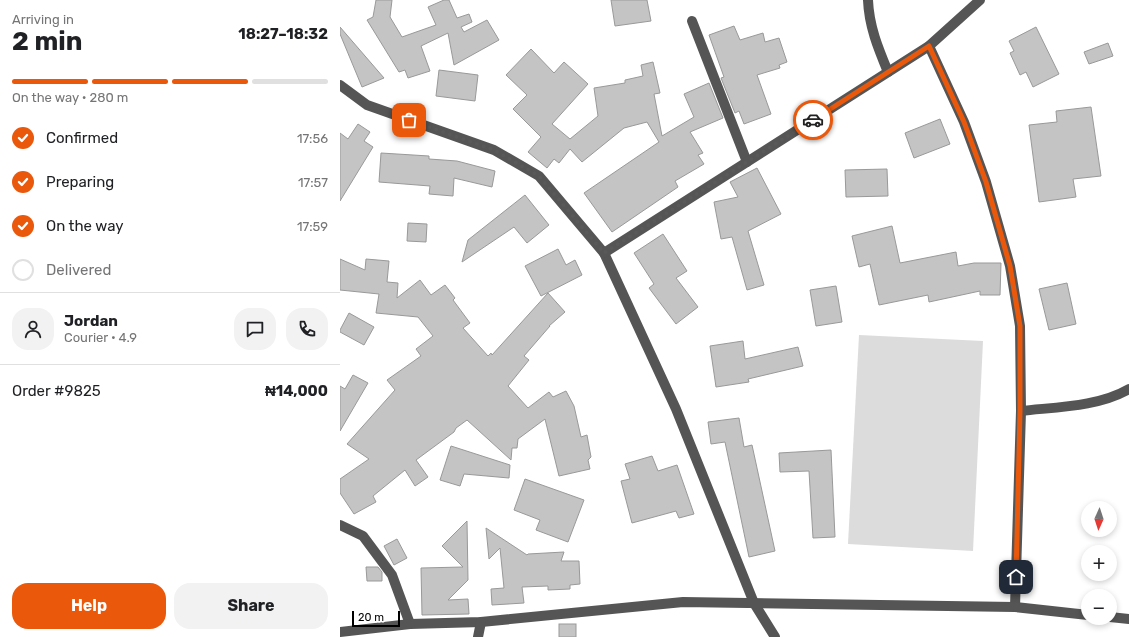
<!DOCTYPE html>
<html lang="en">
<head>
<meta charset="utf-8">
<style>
	body { margin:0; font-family:Rubik,sans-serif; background:#f2f2f2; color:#202124; height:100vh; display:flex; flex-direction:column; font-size:15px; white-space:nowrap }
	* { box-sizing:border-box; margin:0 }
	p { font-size:13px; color:#757577 }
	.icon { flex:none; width:22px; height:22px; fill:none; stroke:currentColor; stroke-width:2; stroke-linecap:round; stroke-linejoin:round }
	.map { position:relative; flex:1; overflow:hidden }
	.side { display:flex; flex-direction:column; background:#fff; width:340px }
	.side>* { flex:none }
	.needle { width:26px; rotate:183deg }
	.tools { position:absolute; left:741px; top:501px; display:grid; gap:8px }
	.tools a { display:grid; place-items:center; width:36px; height:36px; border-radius:50%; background:#fff; box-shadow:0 2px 6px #0003; font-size:20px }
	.scale { position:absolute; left:12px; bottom:10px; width:48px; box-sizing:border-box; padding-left:4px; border:2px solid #000; border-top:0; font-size:11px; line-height:14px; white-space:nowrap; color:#000; -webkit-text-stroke:3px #fff; paint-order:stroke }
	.pin { position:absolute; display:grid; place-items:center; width:34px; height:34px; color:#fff; margin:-17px; border-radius:8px; box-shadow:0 2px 6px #0006 }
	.courier { position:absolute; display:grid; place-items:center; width:40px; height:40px; margin:-20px; border:3px solid #ea580c; border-radius:50%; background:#fff; color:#222; box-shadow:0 1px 5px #0007 }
	.summary em { font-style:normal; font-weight:700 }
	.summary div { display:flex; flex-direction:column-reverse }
	.summary { display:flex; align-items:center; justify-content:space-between; height:68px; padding:0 12px }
	h1 { font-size:26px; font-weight:700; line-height:30px }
	.bar { display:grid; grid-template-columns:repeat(4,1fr); gap:6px 4px; align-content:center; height:48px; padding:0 12px }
	.bar i { height:5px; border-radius:3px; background:#e0e0e0 }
	.bar .selected { background:#ea580c }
	.bar p { grid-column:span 4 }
	.line { display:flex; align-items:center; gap:10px; padding:0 12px; border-top:1px solid #e0e0e0 }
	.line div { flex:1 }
	.round { display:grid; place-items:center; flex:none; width:42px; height:42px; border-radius:16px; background:#f2f2f2 }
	ol { padding:0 12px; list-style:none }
	li { display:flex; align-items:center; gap:12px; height:44px }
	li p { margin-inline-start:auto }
	li .icon { padding:4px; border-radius:50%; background:#ea580c; color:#fff; stroke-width:4 }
	li:last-child { color:#757577 }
	li i { width:22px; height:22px; border:2px solid #e0e0e0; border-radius:50% }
	.cta { display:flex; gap:8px; margin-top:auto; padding:8px 12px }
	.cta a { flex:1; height:46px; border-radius:16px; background:#ea580c; color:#fff; font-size:16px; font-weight:700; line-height:46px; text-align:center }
	.cta a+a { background:#f2f2f2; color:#202124 }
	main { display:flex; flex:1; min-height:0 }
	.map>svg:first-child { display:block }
	.green { fill:#dcdcdc }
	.building { fill:#c4c4c4; stroke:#999 }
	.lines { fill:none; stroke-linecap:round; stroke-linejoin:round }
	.minor { stroke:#555; stroke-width:10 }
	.done { stroke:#595959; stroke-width:4; stroke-dasharray:0 7.2 }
	.route { stroke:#ea580c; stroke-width:5 }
</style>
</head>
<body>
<main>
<section class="side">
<div class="summary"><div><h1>2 min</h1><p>Arriving in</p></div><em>18:27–18:32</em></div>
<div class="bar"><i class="selected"></i><i class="selected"></i><i class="selected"></i><i></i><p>On the way · 280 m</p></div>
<ol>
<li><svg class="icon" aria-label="check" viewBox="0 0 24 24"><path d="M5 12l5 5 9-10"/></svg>Confirmed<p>17:56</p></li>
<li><svg class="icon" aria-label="check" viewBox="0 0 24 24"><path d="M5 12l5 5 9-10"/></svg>Preparing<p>17:57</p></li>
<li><svg class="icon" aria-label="check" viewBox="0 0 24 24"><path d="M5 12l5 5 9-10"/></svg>On the way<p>17:59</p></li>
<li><i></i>Delivered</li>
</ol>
<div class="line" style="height:72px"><a class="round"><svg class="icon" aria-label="person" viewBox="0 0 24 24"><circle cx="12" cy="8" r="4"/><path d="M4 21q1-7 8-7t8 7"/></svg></a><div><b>Jordan</b><p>Courier · 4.9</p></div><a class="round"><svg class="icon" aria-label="chat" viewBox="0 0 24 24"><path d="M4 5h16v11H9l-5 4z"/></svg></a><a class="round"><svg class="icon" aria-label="phone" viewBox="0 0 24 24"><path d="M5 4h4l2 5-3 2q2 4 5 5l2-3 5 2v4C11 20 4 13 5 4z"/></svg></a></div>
<div class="line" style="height:52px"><div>Order #9825</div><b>₦14,000</b></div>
<div class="cta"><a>Help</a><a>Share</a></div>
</section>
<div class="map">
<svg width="789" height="637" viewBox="0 0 789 637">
	<rect width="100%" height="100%" fill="#fff"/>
	<!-- green -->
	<path class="green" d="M 519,335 L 643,341 L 633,551 L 508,544 Z"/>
	<!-- building -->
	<g class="building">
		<path d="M 36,0 L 52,0 L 50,17 L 62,37 L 96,25 L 88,7 L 104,0 L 109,0 L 117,18 L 129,14 L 132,22 L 121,27 L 124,32 L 147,20 L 159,40 L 114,65 L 108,33 L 81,46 L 90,71 L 68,78 L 65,70 L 59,72 L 27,20 L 33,17 Z"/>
		<path d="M 271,0 L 307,0 L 311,21 L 275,26 Z"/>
		<path d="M 394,26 L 400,40 L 423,33 L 425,42 L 439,38 L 447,62 L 439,65 L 440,68 L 417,75 L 431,114 L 404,124 L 399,111 L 395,113 L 381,78 L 384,77 L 369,35 Z"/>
		<path d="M 0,27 L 44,78 L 22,87 L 0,34 Z"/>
		<path d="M 696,27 L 719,74 L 693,87 L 686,72 L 680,75 L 670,53 L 674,51 L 669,41 Z"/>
		<path d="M 768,43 L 773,56 L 749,64 L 744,52 Z"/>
		<path d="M 191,49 L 214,73 L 224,62 L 248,84 L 212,124 L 230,139 L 258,116 L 254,88 L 285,83 L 285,80 L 303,76 L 301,65 L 313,62 L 320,93 L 314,94 L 322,136 L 354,117 L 344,94 L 369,83 L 383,118 L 350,132 L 363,153 L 358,155 L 364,164 L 335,181 L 338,187 L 272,232 L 244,193 L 319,142 L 307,122 L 284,128 L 242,162 L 230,149 L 219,163 L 214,159 L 207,168 L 188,152 L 201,137 L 173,109 L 187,95 L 166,75 Z"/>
		<path d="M 99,70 L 138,75 L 135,101 L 96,96 Z"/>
		<path d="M 751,107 L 761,176 L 733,179 L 736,197 L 699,202 L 689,125 L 717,122 L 716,111 Z"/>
		<path d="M 600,119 L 610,144 L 574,158 L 565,133 Z"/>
		<path d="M 18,124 L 30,132 L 24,141 L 33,147 L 0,201 L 0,133 L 8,139 Z"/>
		<path d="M 41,153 L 89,156 L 89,159 L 117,161 L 155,171 L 152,187 L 114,178 L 113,196 L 89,194 L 90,186 L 39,182 Z"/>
		<path d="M 417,168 L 441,214 L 408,231 L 424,285 L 407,290 L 392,237 L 381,239 L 374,202 L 398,197 L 390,182 Z"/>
		<path d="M 547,169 L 548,196 L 506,197 L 505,170 Z"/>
		<path d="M 185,195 L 209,225 L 187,243 L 174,227 L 122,262 L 128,240 Z"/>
		<path d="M 68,223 L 87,224 L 86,242 L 67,241 Z"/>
		<path d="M 552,226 L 560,263 L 616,252 L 618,266 L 634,263 L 661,263 L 660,295 L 640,295 L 640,291 L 589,302 L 588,295 L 539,305 L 530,264 L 519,267 L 512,236 Z"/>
		<path d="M 323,234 L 347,271 L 336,278 L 358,307 L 336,324 L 309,288 L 314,284 L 294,253 Z"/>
		<path d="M 218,249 L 226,265 L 235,260 L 242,275 L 201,296 L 185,266 Z"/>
		<path d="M 0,259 L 25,270 L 26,259 L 49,261 L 47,282 L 58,283 L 57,298 L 80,280 L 91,295 L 105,285 L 115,298 L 113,300 L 130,323 L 123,328 L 148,356 L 151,353 L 152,355 L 208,293 L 225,312 L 209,326 L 210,326 L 184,356 L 189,360 L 168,386 L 188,408 L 209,392 L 213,397 L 226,391 L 234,406 L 241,437 L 247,435 L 251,457 L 248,460 L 250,469 L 219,476 L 205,419 L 178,439 L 177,448 L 172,448 L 171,460 L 127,420 L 116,428 L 114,432 L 76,460 L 88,477 L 75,486 L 65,470 L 33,496 L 36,502 L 14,514 L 0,493 L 0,479 L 29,459 L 7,444 L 55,390 L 47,380 L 81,356 L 76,349 L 93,336 L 78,317 L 36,313 L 39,294 L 0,290 Z"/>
		<path d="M 727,283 L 736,324 L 709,330 L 699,289 Z"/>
		<path d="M 496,286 L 502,322 L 476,326 L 470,290 Z"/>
		<path d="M 9,313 L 34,327 L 24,345 L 0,332 L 0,330 Z"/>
		<path d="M 403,341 L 405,359 L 458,347 L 463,366 L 408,379 L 409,382 L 376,387 L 370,346 Z"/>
		<path d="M 13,375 L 28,383 L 0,431 L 0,386 L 5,389 Z"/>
		<path d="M 399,418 L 404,447 L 412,445 L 435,551 L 409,557 L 385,442 L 371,444 L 368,422 Z"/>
		<path d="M 111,446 L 170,465 L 169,478 L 124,474 L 120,486 L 100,480 Z"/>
		<path d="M 491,450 L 495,537 L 473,538 L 469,471 L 440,472 L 439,453 Z"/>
		<path d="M 312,456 L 318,471 L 337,465 L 354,514 L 339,518 L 336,511 L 292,523 L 281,481 L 290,479 L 285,464 Z"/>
		<path d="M 185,479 L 244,500 L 228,542 L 196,530 L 200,520 L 174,510 Z"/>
		<path d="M 127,521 L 128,580 L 108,600 L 128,599 L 129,614 L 82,615 L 81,568 L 123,567 L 102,546 Z"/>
		<path d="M 146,528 L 187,555 L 188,554 L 224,552 L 221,561 L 239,561 L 240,584 L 230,585 L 230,589 L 208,590 L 208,586 L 182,587 L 184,603 L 152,605 L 151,589 L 164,588 L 160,548 L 149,559 Z"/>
		<path d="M 57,539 L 67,558 L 54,565 L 44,546 Z"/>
		<path d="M 26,567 L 38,567 L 42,572 L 42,581 L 27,581 Z"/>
		<rect x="219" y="624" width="17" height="13"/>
	</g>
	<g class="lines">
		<!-- minor -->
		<g class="minor">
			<path d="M 528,0 C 529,26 538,48 548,72"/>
			<path d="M 352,21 L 407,162"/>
			<path d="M 589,46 L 624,122 L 646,182 L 670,266 L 680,326 L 681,411 L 675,607"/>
			<path d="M 0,85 L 27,105 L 154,150 L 199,176 L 264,253 L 336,409 L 414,603 L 435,637"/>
			<path d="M 264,253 L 589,46 L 640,0"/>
			<path d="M 681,411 C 715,407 758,407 789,389"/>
			<path d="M 0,525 L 23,536 L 52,575 L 70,624"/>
			<path d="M 770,617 L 789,619"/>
			<path d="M 0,632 L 70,624 L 141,622 L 343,602 L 675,607 L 748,615"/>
			<path d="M 138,637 L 141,622"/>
		</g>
	</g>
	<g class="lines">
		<!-- done -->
		<path class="done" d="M 69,120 L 154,150 L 199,176 L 264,253 L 473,120"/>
		<!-- route -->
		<path class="route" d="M 473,120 L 589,46 L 624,122 L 646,182 L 670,266 L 680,326 L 680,411 L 676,577"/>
	</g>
</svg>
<div class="tools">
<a><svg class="needle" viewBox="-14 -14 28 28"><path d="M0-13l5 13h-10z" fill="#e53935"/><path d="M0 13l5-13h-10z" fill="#757577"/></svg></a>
<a>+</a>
<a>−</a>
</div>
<div class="scale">20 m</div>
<div class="pin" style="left:69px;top:120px;background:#ea580c"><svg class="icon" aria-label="bag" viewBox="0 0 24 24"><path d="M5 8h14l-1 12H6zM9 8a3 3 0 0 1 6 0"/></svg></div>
<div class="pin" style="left:676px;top:577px;background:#1f2937"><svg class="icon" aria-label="home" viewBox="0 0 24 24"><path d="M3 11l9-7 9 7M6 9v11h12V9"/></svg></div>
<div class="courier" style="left:473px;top:120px"><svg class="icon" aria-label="car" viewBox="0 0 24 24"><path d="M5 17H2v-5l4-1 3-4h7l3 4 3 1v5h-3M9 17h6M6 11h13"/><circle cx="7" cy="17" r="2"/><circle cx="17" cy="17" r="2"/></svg></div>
</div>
</main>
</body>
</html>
